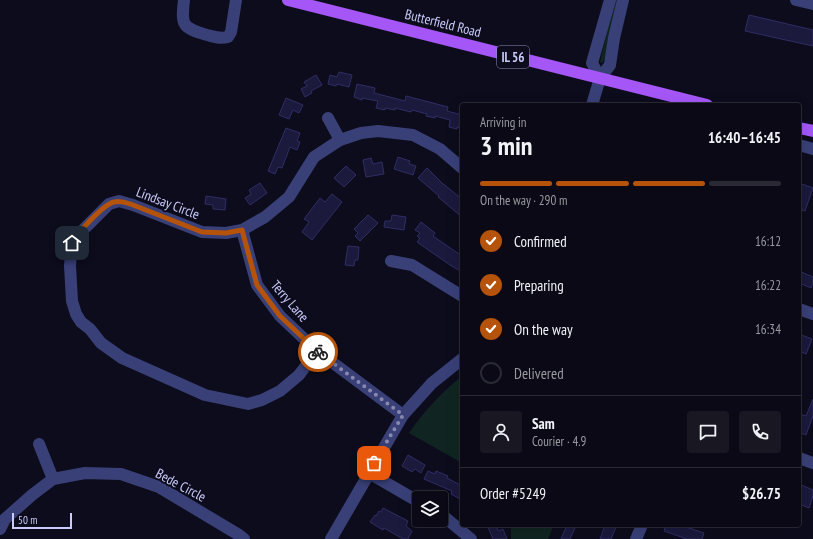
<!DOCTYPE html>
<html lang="en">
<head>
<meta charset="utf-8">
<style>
	body { margin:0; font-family:"PT Sans Narrow",sans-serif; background:#181722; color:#f1f3f6; height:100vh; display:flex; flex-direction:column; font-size:15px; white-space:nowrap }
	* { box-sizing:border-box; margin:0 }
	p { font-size:13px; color:#999aa0 }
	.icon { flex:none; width:22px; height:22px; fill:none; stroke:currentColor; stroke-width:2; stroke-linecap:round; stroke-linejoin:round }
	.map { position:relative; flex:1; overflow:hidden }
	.sheet { position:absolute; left:460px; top:103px; width:341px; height:424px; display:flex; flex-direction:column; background:#0a0915; border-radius:4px; box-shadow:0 4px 16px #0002,0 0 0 1px #2a2a34 }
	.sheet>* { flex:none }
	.buttons { position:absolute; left:412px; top:491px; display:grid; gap:8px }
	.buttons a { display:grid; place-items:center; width:36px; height:36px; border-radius:4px; background:#0a0915; box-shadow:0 4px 16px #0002,0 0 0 1px #2a2a34; font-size:20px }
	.scale { position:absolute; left:12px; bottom:10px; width:60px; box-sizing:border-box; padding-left:4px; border:2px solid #cacbfc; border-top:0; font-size:11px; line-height:14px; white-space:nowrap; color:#cacbfc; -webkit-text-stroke:3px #0d0c1c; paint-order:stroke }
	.pin { position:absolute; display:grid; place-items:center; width:34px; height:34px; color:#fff; margin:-17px; border-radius:8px; box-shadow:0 2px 6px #0006 }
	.courier { position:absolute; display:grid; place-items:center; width:40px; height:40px; margin:-20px; border:3px solid #b45309; border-radius:50%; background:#fff; color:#222; box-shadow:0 1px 5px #0007 }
	.overview em { font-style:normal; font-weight:700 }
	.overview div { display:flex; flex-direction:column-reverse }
	.overview { display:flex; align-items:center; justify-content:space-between; height:68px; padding:0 20px }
	h1 { font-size:26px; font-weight:700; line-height:30px }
	.bar { display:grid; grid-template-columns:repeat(4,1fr); gap:6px 4px; align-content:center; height:48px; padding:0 20px }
	.bar i { height:5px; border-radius:3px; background:#2a2a34 }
	.bar .current { background:#b45309 }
	.bar p { grid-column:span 4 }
	.line { display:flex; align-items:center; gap:10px; padding:0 20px; border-top:1px solid #2a2a34 }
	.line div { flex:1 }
	.round { display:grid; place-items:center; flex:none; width:42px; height:42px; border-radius:4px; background:#181722 }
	ol { padding:0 20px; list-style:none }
	li { display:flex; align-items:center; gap:12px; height:44px }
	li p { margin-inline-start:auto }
	li .icon { padding:4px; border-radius:50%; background:#b45309; color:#fff; stroke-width:4 }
	li:last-child { color:#999aa0 }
	li i { width:22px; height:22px; border:2px solid #2a2a34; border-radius:50% }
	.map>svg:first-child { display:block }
	.green { fill:#102521 }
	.building { fill:#1b193c; stroke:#302d66 }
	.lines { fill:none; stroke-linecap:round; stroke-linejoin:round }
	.minor { stroke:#394078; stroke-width:12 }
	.major { stroke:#a457f6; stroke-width:12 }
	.done { stroke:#8888ae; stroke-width:4; stroke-dasharray:0 7.2 }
	.route { stroke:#b45309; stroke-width:5 }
	.labels { text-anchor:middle; stroke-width:4; stroke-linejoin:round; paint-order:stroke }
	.shield { fill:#0d0c1c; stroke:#9192b9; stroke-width:1 }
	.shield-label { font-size:13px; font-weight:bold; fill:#cacbfc }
	.street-label { font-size:14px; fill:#cacbfc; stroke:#0d0c1c }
</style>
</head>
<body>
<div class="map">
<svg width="813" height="539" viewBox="0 0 813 539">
	<rect width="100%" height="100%" fill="#0d0c1c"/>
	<!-- green -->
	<g class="green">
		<path d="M 614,0 L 620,0 L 606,57 L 603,62 L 601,63 L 600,62 Z"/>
		<path d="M 462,376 L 462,463 L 409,433 C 424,411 441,393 462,376 Z"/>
		<path d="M 511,525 L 554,525 L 548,539 L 511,539 Z"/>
	</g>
	<!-- building -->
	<g class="building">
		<path d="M 749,15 L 813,30 L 813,46 L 745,31 Z"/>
		<path d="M 339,72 L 352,75 L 349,87 L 337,84 L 336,86 L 328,84 L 330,75 L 337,77 Z"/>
		<path d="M 316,75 L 322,85 L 311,91 L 312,93 L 305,97 L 301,89 L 307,86 L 304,82 Z"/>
		<path d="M 357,84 L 375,88 L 374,93 L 405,101 L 406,96 L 448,107 L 447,111 L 462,115 L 462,128 L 457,127 L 457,129 L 449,127 L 450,120 L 435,116 L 435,118 L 426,116 L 427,114 L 412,110 L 411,112 L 395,108 L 395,110 L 385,108 L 385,110 L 376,108 L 378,101 L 362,98 L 362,100 L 354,97 Z"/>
		<path d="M 286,98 L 303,105 L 299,113 L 293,110 L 289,119 L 279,115 Z"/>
		<path d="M 286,128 L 300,133 L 297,141 L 300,142 L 297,150 L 290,147 L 282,168 L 278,167 L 275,174 L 268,171 Z"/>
		<path d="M 398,157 L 410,161 L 409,164 L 416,166 L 413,175 L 394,169 Z"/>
		<path d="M 371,158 L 373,164 L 382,162 L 384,174 L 366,177 L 363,160 Z"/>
		<path d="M 346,166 L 356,175 L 344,187 L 334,178 Z"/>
		<path d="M 427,168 L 442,183 L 462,199 L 462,217 L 438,197 L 439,196 L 418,178 Z"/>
		<path d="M 260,183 L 267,193 L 250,205 L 245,198 L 251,194 L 249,190 Z"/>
		<path d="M 799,183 L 813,188 L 805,211 L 799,209 Z"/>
		<path d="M 332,194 L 342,202 L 312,240 L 302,232 L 309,222 L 304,219 L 320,198 L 325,202 Z"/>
		<path d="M 206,196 L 226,199 L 225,210 L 213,209 L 213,205 L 205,204 Z"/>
		<path d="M 368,215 L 378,223 L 360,241 L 355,236 L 358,233 L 354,229 Z"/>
		<path d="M 392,215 L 406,217 L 404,230 L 384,227 L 385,221 L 391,221 Z"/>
		<path d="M 421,222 L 435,233 L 433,236 L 462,256 L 462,272 L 450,265 L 417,242 L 420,238 L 417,236 L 420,233 L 415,230 Z"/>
		<path d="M 348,246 L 359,247 L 358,260 L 355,260 L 354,266 L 345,265 Z"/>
		<path d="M 799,271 L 813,277 L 813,283 L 811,288 L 799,283 Z"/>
		<path d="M 799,334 L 812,339 L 806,354 L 799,351 Z"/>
		<path d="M 813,399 L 813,416 L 806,435 L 799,432 L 799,414 L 806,416 Z"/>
		<path d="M 408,455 L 425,465 L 421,473 L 415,469 L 412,472 L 402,466 Z"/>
		<path d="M 428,471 L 435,474 L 436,471 L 448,476 L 447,478 L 462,486 L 462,500 L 451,494 L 452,491 L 424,479 Z"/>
		<path d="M 799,484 L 813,490 L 813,496 L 809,508 L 799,504 L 801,496 L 799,496 Z"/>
		<path d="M 383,508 L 408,521 L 406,526 L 412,531 L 408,539 L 403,539 L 384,528 L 383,530 L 370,522 L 375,515 L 376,516 L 379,511 L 381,512 Z"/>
		<path d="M 494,525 L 496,525 L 498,531 L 503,529 L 507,539 L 493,539 L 488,527 Z"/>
		<path d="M 567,525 L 575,528 L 570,539 L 561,539 Z"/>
		<path d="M 605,525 L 617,525 L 611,539 L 600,539 Z"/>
		<path d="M 666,525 L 680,525 L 704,533 L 702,539 L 687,539 L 664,531 Z"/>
	</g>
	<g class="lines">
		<!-- minor -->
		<g class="minor">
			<path d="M 184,0 C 181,25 182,28 207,35 C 215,37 220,39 228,37 L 231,32 L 236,0"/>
			<path d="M 796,0 L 813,4"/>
			<path d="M 600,78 L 592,63 L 610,0"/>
			<path d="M 592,105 L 600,78 L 610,65 L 614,38 L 623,0"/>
			<path d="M 328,118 L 340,140"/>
			<path d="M 799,145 L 813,149"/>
			<path d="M 242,230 L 257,285 L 280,316 L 317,351 L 403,415"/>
			<path d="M 391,261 L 412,265 L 462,296"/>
			<path d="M 799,309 L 813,314"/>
			<path d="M 317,351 L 299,375 L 280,391 L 262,400 L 248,404 L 205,395 L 122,358 L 101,343 L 90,329 L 81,322 L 76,314 L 72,301 L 70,266 L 71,252 L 75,238 L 109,204 L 119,201 L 133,205 L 202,232 L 226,233 L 242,230 L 265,217 L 289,197 L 314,157 L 340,140 L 361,133 L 378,131 L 413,135 L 440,149 L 462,168"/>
			<path d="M 39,444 L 53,479"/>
			<path d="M 799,458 L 813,463"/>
			<path d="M 369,473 L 419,502"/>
			<path d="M 441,514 L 471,539"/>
			<path d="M 0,529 L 5,519 L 32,495 L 53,479 L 85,473 L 121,474 L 159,487 L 239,535 L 244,539"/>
			<path d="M 331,539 L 403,415 L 432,383 L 462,359"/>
			<path d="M 636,539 L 642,525"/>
		</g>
		<!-- major -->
		<g class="major">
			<path d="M 288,0 L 707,105"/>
			<path d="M 799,128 L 813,131"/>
		</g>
	</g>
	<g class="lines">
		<!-- done -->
		<path class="done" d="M 318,352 L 403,415 L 374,463"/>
		<!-- route -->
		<path class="route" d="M 72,243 C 77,233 104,204 114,202 C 121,200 127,203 133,205 L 202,232 L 226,233 L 242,230 L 257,285 L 280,316 L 318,352"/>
	</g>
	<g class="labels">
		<!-- shield labels -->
		<rect class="shield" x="497" y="46" width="32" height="22" rx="3"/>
		<g class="shield-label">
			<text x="513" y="62">IL 56</text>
		</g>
		<!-- street labels -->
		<g class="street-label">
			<text transform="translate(443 23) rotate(14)" y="5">Butterfield Road</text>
			<text transform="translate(168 203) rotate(21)" y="5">Lindsay Circle</text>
			<text transform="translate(290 301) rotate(49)" y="5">Terry Lane</text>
			<text transform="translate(181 485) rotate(28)" y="5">Bede Circle</text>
		</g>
	</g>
</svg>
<div class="buttons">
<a><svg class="icon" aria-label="layers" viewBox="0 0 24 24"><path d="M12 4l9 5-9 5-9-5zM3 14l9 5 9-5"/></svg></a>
</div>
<div class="scale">50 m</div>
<div class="pin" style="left:374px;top:463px;background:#ea580c"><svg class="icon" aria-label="bag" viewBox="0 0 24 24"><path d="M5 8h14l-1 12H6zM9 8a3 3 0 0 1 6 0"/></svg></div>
<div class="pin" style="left:72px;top:243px;background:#1f2937"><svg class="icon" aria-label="home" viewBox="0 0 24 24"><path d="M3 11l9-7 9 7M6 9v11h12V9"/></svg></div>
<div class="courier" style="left:318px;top:352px"><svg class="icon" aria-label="bike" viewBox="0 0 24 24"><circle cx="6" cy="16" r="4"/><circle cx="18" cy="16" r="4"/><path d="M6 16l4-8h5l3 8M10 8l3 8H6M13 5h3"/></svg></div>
<section class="sheet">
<div class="overview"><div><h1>3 min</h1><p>Arriving in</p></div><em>16:40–16:45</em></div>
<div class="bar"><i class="current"></i><i class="current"></i><i class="current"></i><i></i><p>On the way · 290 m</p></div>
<ol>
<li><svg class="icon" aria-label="check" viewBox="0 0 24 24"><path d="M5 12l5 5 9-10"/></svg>Confirmed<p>16:12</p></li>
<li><svg class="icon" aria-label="check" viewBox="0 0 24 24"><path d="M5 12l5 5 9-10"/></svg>Preparing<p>16:22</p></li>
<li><svg class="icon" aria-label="check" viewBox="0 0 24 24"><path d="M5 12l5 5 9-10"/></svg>On the way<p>16:34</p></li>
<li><i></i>Delivered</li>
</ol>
<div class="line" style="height:72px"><a class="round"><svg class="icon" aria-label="person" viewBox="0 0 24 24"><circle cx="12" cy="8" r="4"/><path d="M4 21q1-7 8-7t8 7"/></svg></a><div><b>Sam</b><p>Courier · 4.9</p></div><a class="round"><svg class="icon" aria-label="chat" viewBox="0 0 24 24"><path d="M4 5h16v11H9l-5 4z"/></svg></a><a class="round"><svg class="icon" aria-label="phone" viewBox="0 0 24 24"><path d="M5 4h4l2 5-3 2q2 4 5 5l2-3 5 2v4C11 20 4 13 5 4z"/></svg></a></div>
<div class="line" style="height:52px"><div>Order #5249</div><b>$26.75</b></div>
</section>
</div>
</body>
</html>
